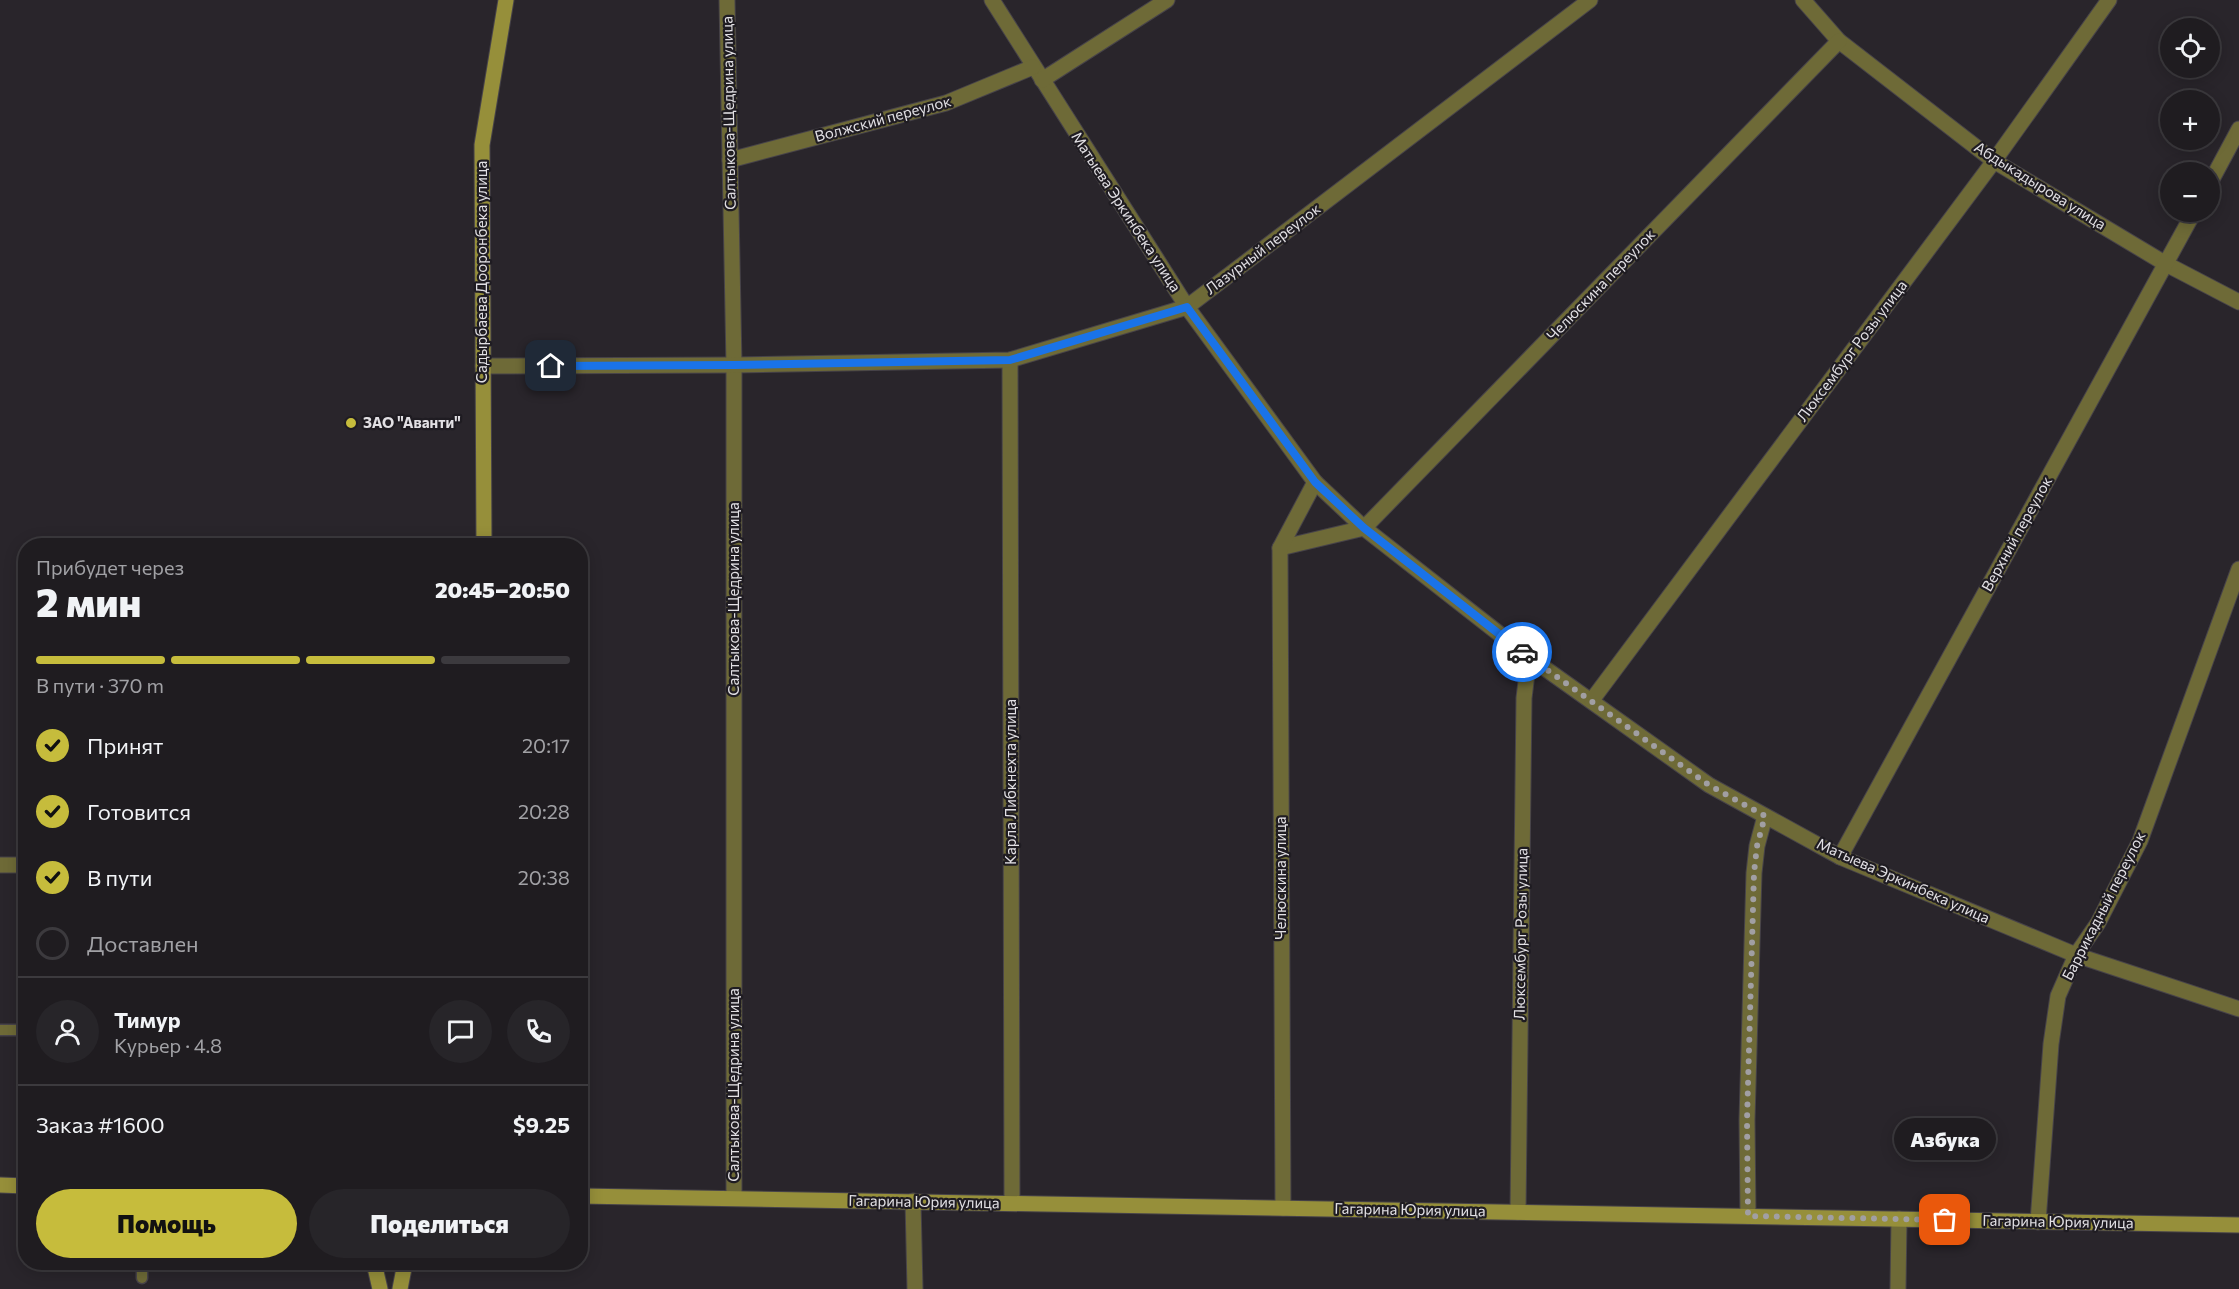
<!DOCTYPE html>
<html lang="ru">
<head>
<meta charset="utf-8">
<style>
	body { margin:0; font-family:Commissioner,sans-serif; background:#272529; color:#f1f3f6; height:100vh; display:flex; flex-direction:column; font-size:22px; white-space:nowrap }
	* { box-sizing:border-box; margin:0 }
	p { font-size:20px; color:#a1a1a5 }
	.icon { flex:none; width:33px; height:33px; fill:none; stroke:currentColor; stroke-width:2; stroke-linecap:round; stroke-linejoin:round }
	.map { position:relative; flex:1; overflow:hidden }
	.sheet { position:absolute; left:18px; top:538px; width:570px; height:732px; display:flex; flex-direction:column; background:#1f1c20; border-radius:24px; box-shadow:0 3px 15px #0003,0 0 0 2px #3c3a3e }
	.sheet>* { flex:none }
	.buttons { position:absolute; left:2160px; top:18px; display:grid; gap:12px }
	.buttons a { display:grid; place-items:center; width:60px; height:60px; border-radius:50%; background:#1f1c20; box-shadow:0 3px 15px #0003,0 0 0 2px #3c3a3e; font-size:30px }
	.pin { position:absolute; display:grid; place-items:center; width:51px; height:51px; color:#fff; margin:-26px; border-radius:12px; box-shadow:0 3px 9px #0006 }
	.courier { position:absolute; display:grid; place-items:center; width:60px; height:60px; margin:-30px; border:4px solid #1a73e8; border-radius:50%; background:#fff; color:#222; box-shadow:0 2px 8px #0007 }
	.bubble { position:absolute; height:42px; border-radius:21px; background:#1f1c20; box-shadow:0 3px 15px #0003,0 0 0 2px #3c3a3e; font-size:20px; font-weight:800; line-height:42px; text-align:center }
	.overview em { font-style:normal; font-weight:800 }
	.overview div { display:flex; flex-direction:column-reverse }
	.overview { display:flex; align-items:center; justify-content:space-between; height:102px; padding:0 18px }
	h1 { font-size:39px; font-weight:800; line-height:45px }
	.bar { display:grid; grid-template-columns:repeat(4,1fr); gap:9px 6px; align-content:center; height:72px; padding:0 18px }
	.bar i { height:8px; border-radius:4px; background:#3c3a3e }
	.bar .active { background:#c6bc3c }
	.bar p { grid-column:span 4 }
	.line { display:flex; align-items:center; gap:15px; padding:0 18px; border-top:2px solid #3c3a3e }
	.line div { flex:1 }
	.round { display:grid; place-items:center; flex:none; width:63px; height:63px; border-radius:32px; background:#272529 }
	ol { padding:0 18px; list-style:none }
	li { display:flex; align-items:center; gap:18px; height:66px }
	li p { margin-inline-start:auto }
	li .icon { padding:6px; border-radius:50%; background:#c6bc3c; color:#111; stroke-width:4 }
	li:last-child { color:#a1a1a5 }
	li i { width:33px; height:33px; border:3px solid #3c3a3e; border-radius:50% }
	.primary-button { display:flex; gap:12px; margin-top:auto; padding:12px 18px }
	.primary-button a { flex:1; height:69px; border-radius:36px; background:#c6bc3c; color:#111; font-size:24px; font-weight:800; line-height:69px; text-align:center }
	.primary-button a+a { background:#272529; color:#f1f3f6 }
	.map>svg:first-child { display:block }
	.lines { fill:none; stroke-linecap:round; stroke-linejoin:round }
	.service-casing { stroke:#474349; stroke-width:13 }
	.minor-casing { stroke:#474349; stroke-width:17 }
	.secondary-casing { stroke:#474349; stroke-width:17 }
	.service { stroke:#6e6a37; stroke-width:10 }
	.minor { stroke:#6e6a37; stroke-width:15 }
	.secondary { stroke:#968f3a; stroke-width:15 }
	.done { stroke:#a19fa3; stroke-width:6; stroke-dasharray:0 10.8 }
	.route { stroke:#1a73e8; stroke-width:8 }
	.poi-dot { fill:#c6bc3c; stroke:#1f1c22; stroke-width:2 }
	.labels { text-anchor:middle; stroke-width:4.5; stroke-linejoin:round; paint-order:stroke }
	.street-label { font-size:15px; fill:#e2e0e4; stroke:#1f1c22 }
	.poi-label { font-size:15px; font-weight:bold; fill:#e2e0e4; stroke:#1f1c22; text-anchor:start }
</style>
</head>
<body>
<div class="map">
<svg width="2239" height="1289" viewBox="0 0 2239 1289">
	<rect width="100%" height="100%" fill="#29252b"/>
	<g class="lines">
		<defs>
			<g id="service">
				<path d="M 0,1030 L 26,1030"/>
				<path d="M 142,1278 L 142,1263"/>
			</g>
			<g id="minor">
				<path d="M 727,0 L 734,365 L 734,1198"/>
				<path d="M 992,0 L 1187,307 L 1315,482 L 1364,528 L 1529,657 L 1709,785 L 1840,857 L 2076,955 L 2239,1009"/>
				<path d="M 1803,0 L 1839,41 L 1994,161 L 2166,264 L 2239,302"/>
				<path d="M 1042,80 L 1167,0"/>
				<path d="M 730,160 L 946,103 L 1033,67"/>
				<path d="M 2210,183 L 2239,129"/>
				<path d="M 1010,360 L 1012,1203"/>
				<path d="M 483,366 L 734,365 L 1010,360 L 1187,307 L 1590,0"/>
				<path d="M 1280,548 L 1364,528 L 1839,41"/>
				<path d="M 1592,700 L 1994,161 L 2109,0"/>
				<path d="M 1840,857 L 2194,212"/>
				<path d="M 0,865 L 26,865"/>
				<path d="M 913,1201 L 915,1289"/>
				<path d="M 1283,1208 L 1280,548 L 1315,482"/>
				<path d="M 1518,1212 L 1524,698 L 1529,657"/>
				<path d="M 1748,1216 L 1747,1120 L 1754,873 L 1757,846 L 1765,816"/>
				<path d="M 2038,1222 L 2051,1044 L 2058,996 L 2076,955 L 2098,923 L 2140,841 L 2239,569"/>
				<path d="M 1898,1289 L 1899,1219"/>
			</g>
			<g id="secondary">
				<path d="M 484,546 L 482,145 L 506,0"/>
				<path d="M 0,1185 L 26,1186"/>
				<path d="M 580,1196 L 2239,1225"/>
				<path d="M 374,1263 L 380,1289"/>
				<path d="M 400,1289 L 405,1263"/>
			</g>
		</defs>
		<!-- service casing -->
		<use href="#service" class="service-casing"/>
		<!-- minor casing -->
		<use href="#minor" class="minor-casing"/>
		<!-- secondary casing -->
		<use href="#secondary" class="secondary-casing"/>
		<!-- service -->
		<use href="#service" class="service"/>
		<!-- minor -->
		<use href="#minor" class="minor"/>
		<!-- secondary -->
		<use href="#secondary" class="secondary"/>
	</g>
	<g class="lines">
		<!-- done -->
		<path class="done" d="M 1522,652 L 1709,785 L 1765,816 L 1757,846 L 1754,873 L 1747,1120 L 1748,1216 L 1945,1220"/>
		<!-- route -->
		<path class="route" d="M 551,366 L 734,365 L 1010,360 L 1187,307 L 1315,482 L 1364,528 L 1522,652"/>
	</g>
	<!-- markers -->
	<circle class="poi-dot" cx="351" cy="423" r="6"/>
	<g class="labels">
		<!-- street labels -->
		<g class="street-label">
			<text transform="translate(729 113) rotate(-91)" y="5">Салтыкова-Щедрина улица</text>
			<text transform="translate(883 119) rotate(-15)" y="5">Волжский переулок</text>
			<text transform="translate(2040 186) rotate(32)" y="5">Абдыкадырова улица</text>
			<text transform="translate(1126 212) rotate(57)" y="5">Матыева Эркинбека улица</text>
			<text transform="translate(1263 249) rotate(-37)" y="5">Лазурный переулок</text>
			<text transform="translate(482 272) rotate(-90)" y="5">Садырбаева Дооронбека улица</text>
			<text transform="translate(1601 285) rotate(-46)" y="5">Челюскина переулок</text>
			<text transform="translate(1852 351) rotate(-53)" y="5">Люксембург Розы улица</text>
			<text transform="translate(2017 534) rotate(-61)" y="5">Верхний переулок</text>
			<text transform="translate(734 599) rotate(-90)" y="5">Салтыкова-Щедрина улица</text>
			<text transform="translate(1011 782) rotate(-90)" y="5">Карла Либкнехта улица</text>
			<text transform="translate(1281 878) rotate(-90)" y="5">Челюскина улица</text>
			<text transform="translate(1903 881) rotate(24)" y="5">Матыева Эркинбека улица</text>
			<text transform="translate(2104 906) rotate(-63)" y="5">Баррикадный переулок</text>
			<text transform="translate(1521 934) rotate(-89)" y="5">Люксембург Розы улица</text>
			<text transform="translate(734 1085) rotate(-90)" y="5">Салтыкова-Щедрина улица</text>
			<text transform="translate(924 1202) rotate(1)" y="5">Гагарина Юрия улица</text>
			<text transform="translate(1410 1210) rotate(1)" y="5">Гагарина Юрия улица</text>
			<text transform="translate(2058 1222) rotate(1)" y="5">Гагарина Юрия улица</text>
		</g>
		<!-- poi labels -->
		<g class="poi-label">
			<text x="363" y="428">ЗАО "Аванти"</text>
		</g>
	</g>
</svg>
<div class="buttons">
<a><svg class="icon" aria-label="locate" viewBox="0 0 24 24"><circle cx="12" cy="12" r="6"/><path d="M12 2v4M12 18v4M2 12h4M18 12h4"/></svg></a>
<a>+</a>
<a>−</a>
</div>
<div class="pin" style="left:1945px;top:1220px;background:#ea580c"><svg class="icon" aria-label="bag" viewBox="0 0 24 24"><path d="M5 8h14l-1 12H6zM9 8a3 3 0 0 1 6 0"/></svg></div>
<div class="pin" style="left:551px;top:366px;background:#1f2937"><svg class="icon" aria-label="home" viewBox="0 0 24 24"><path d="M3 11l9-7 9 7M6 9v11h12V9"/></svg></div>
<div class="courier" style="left:1522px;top:652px"><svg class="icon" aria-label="car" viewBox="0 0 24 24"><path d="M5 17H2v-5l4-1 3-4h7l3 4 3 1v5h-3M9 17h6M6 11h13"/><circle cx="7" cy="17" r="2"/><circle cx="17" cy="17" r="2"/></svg></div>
<div class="bubble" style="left:1894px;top:1118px;width:102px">Азбука</div>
<section class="sheet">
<div class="overview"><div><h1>2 мин</h1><p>Прибудет через</p></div><em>20:45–20:50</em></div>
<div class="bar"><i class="active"></i><i class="active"></i><i class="active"></i><i></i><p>В пути · 370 m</p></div>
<ol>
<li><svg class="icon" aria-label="check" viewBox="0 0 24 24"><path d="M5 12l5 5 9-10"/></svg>Принят<p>20:17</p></li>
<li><svg class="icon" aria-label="check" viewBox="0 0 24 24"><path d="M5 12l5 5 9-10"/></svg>Готовится<p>20:28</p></li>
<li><svg class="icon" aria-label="check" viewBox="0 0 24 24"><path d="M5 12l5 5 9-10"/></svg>В пути<p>20:38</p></li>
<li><i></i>Доставлен</li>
</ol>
<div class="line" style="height:108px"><a class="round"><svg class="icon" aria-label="person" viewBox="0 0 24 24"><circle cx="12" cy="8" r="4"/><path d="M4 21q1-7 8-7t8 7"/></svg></a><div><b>Тимур</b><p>Курьер · 4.8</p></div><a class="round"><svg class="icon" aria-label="chat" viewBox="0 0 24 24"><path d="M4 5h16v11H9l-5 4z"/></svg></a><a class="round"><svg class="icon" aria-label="phone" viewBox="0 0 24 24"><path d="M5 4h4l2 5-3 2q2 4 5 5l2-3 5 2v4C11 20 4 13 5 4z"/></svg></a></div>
<div class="line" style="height:78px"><div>Заказ #1600</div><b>$9.25</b></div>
<div class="primary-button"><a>Помощь</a><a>Поделиться</a></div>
</section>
</div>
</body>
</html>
